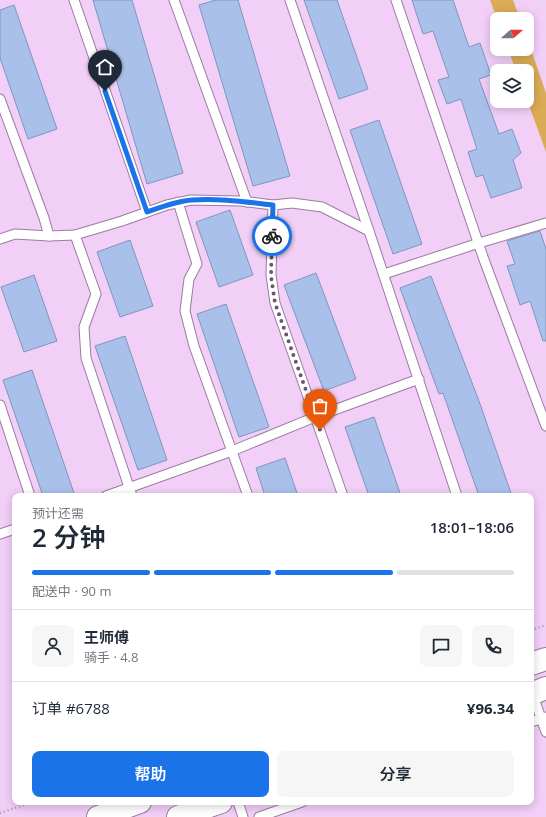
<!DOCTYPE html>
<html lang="zh">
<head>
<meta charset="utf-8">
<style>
	body { margin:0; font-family:"Open Sans","Noto Sans SC",sans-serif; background:#f6f6f7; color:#1f2937; height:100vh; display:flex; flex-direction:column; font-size:15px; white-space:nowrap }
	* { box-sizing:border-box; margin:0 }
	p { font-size:13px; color:#747a83 }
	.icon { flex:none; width:22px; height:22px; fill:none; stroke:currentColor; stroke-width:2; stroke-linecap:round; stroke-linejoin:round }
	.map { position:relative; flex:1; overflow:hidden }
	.side { position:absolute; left:12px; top:493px; width:522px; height:312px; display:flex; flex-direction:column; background:#fff; border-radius:8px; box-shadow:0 2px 10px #0003 }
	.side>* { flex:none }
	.needle { width:26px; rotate:70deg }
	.tools { position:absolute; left:490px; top:12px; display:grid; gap:8px }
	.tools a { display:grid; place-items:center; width:44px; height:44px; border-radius:8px; background:#fff; box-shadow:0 2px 10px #0003; font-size:20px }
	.pin { position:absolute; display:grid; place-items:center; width:34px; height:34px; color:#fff; margin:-41px -17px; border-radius:50% 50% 50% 0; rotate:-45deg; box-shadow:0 0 4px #0007 }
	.pin .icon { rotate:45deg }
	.courier { position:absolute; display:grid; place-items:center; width:40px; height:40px; margin:-20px; border:3px solid #1a73e8; border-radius:50%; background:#fff; color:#222; box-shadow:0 1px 5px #0007 }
	.overview em { font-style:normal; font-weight:600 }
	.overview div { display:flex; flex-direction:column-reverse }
	.overview { display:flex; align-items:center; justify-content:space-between; height:68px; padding:0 20px }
	h1 { font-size:26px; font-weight:600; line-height:30px }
	.bar { display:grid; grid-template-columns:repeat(4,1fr); gap:6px 4px; align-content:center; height:48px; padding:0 20px }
	.bar i { height:5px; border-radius:3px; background:#e0e1e3 }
	.bar .selected { background:#1a73e8 }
	.bar p { grid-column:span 4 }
	.line { display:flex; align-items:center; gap:10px; padding:0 20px; border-top:1px solid #e0e1e3 }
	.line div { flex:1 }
	.round { display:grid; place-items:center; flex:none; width:42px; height:42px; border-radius:8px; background:#f6f6f7 }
	.button { display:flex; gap:8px; margin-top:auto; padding:8px 20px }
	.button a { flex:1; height:46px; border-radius:8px; background:#1a73e8; color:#fff; font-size:16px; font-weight:600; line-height:46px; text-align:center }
	.button a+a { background:#f6f6f7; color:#1f2937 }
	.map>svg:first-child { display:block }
	.green { fill:#daac56 }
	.building { fill:#a9c1ea; stroke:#7f96be }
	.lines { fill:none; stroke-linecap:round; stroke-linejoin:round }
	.lane-casing { stroke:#9b7ca1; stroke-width:11 }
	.secondary-casing { stroke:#9b7ca1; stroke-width:24 }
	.path { stroke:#ab91b0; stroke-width:2.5; stroke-dasharray:1 3; stroke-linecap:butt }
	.lane { stroke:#fff; stroke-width:9 }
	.secondary { stroke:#fff; stroke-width:22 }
	.done { stroke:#6a566d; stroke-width:4; stroke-dasharray:0 7.2 }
	.route { stroke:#1a73e8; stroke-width:5 }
</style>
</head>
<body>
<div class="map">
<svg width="546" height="817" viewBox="0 0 546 817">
	<rect width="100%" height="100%" fill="#f1cff7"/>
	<!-- green -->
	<g class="green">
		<path d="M 490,0 L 513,0 L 520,19 L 497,19 Z"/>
		<path d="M 527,38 L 546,93 L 546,152 L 527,100 L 527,71 L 516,71 L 508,49 L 527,49 Z"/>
	</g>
	<!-- building -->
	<g class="building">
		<path d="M 93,0 L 132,0 L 183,173 L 147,184 Z"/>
		<path d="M 216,0 L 238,0 L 290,176 L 253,186 L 199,5 Z"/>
		<path d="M 304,0 L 337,0 L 368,89 L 339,99 Z"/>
		<path d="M 412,0 L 453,0 L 469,47 L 480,43 L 491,75 L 479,79 L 499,134 L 512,129 L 521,153 L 513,160 L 522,188 L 491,198 L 483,175 L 476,177 L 468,152 L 477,149 L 461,99 L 447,104 L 438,80 L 449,77 L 433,31 L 423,34 Z"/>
		<path d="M 14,5 L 57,129 L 28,139 L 0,58 L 0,10 Z"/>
		<path d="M 379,120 L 422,244 L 393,254 L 350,130 Z"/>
		<path d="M 230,210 L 253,275 L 219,287 L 196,222 Z"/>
		<path d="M 540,231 L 546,249 L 546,341 L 543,341 L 530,301 L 520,305 L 507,266 L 515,264 L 507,241 Z"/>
		<path d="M 130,240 L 153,306 L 120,317 L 97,252 Z"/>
		<path d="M 316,273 L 356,379 L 324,391 L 284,285 Z"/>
		<path d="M 34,275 L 57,341 L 24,352 L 1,287 Z"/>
		<path d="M 431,276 L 479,401 L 512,496 L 479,496 L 443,393 L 439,394 L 400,288 Z"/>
		<path d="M 226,304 L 269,427 L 239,437 L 197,314 Z"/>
		<path d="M 125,336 L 167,460 L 138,470 L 95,346 Z"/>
		<path d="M 32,370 L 75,496 L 43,496 L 3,380 Z"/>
		<path d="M 374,417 L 401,496 L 369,496 L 345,427 Z"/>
		<path d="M 285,458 L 298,496 L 265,496 L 256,468 Z"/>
	</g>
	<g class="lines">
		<defs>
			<g id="lane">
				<path d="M 74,0 L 147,212"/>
				<path d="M 174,0 L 247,202"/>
				<path d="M 290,0 L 369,231 L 457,496"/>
				<path d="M 396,0 L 483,257 L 546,426"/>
				<path d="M 0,99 L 44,218 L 49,236 L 15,234 L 0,239"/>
				<path d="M 178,202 L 197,264 L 189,279 L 185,311 L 194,346 L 248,496"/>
				<path d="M 273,205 L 271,275 L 275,303 L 343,496"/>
				<path d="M 75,235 L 96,294 L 84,327 L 86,358 L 132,496"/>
				<path d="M 49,236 L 75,235 L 122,221 L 167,205 L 191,200 L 241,201 L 273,205 L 292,203 L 322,207 L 369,231"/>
				<path d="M 384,274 L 479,243 L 546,223"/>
				<path d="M 0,405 L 30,496"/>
				<path d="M 106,496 L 232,451 L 315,417 L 419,379"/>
				<path d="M 0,534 L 15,529"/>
				<path d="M 532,693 L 546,732"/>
				<path d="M 531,722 L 546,717"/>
				<path d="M 238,802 L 243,817"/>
				<path d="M 259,817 L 302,802"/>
			</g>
			<g id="secondary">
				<path d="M 531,664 L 546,659"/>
				<path d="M 531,694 L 546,688"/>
				<path d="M 98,817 L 140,802"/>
				<path d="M 178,817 L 221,802"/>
			</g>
		</defs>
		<!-- lane casing -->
		<use href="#lane" class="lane-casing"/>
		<!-- secondary casing -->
		<use href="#secondary" class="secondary-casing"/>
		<!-- path -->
		<g class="path">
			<path d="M 531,630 L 546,625"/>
			<path d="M 0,813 L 33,802"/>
		</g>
		<!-- lane -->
		<use href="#lane" class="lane"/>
		<!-- secondary -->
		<use href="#secondary" class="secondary"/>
	</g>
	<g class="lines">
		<!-- done -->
		<path class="done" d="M 272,236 L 271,276 L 275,303 L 320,430"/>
		<!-- route -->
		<path class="route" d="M 105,91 L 147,212 C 161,207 177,201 192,200 C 219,198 246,202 273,205 L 272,236"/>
	</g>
</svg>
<div class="tools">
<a><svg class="needle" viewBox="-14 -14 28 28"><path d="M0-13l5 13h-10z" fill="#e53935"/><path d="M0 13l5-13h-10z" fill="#747a83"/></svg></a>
<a><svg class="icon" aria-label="layers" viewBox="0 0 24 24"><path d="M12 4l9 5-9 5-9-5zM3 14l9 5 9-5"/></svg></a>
</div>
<div class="pin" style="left:320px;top:430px;background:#ea580c"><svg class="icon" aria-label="bag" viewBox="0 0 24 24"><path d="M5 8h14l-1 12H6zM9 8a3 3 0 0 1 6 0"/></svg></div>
<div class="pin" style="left:105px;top:91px;background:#1f2937"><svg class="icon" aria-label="home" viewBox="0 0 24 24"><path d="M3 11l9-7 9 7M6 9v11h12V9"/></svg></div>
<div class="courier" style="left:272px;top:236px"><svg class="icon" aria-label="bike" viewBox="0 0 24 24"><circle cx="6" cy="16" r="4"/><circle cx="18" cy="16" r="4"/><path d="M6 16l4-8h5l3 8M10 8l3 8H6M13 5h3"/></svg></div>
<section class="side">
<div class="overview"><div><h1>2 分钟</h1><p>预计还需</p></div><em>18:01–18:06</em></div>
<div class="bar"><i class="selected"></i><i class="selected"></i><i class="selected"></i><i></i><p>配送中 · 90 m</p></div>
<div class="line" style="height:72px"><a class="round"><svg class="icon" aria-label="person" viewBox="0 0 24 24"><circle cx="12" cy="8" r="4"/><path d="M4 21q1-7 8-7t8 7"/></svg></a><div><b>王师傅</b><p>骑手 · 4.8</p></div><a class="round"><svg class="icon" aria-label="chat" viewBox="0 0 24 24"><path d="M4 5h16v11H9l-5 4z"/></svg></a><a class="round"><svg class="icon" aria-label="phone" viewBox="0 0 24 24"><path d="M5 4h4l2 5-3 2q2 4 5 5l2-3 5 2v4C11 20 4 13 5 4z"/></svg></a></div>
<div class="line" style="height:52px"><div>订单 #6788</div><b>¥96.34</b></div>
<div class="button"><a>帮助</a><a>分享</a></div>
</section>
</div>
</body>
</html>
